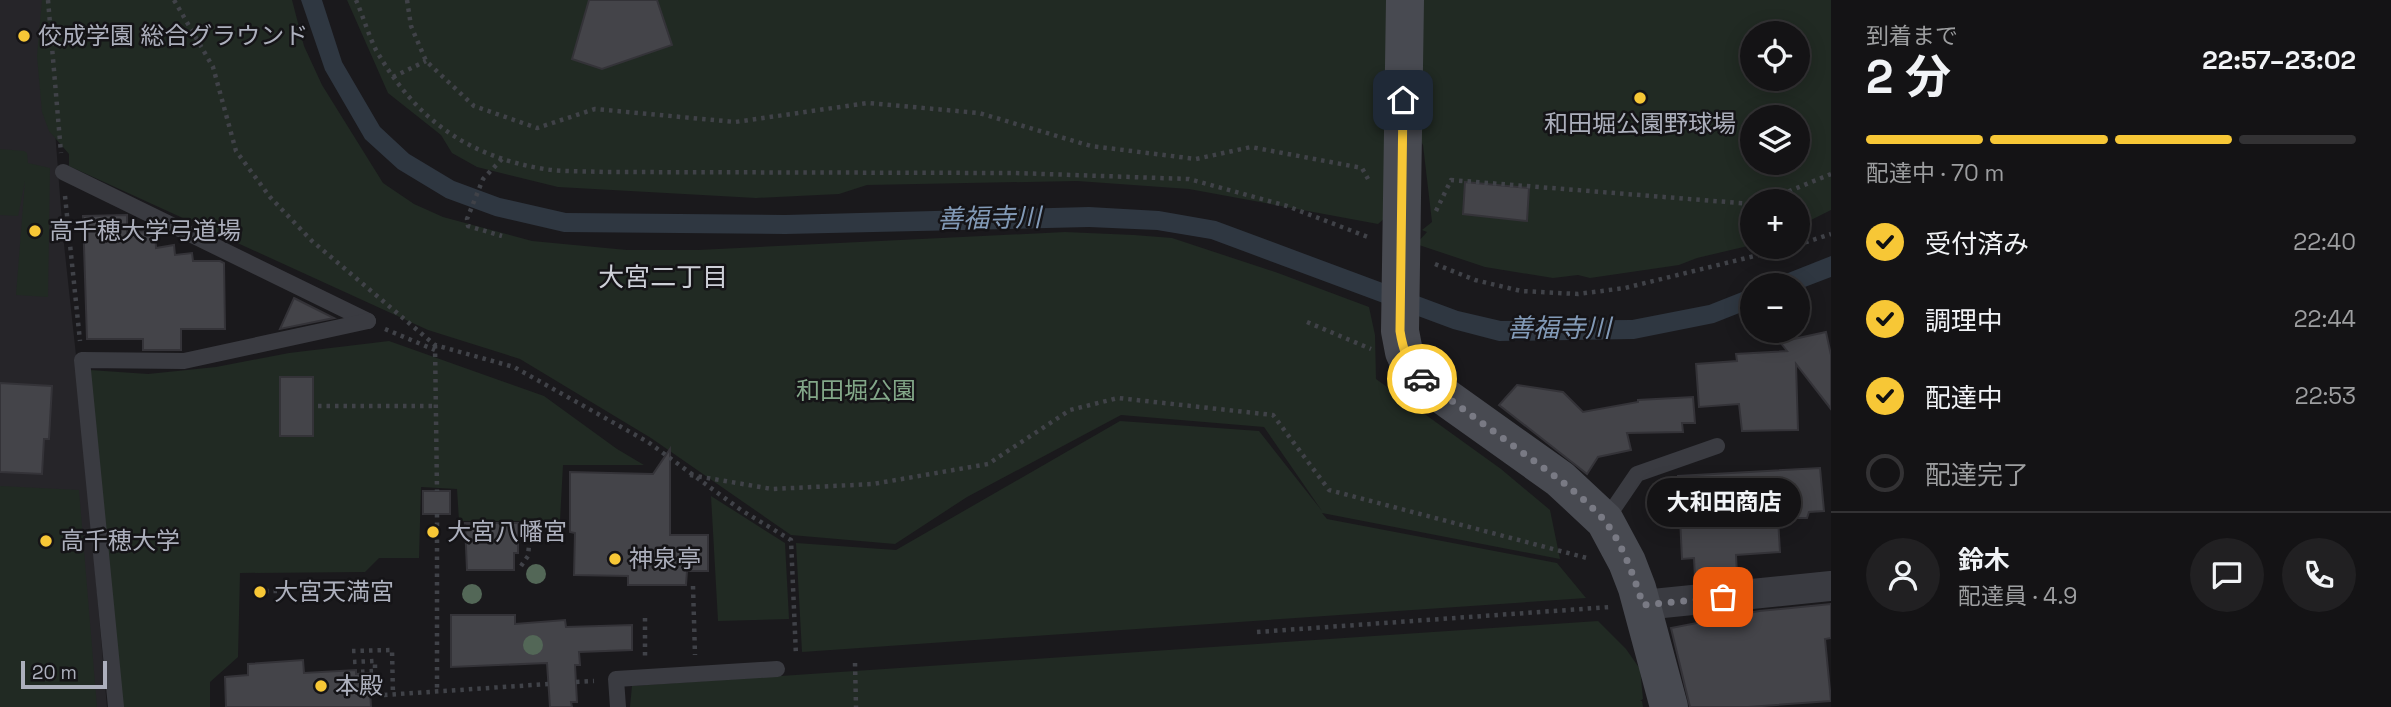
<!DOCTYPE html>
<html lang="ja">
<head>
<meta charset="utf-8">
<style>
	body { margin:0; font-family:"Space Grotesk","Noto Sans JP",sans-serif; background:#212022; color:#f1f3f6; height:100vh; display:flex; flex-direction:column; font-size:26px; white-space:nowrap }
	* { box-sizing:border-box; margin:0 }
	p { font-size:23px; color:#9d9ea0 }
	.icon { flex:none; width:38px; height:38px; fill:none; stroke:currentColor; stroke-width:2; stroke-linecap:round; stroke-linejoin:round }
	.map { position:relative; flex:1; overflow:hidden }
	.details { display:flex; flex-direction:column; background:#141315; width:560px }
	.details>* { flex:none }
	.buttons { position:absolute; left:1740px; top:21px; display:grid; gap:14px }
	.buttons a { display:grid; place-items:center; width:70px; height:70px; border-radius:50%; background:#141315; box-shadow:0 4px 18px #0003,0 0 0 2px #333234; font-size:35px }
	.scale { position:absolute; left:21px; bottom:18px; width:86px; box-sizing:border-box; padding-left:7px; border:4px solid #acafbc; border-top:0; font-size:19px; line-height:24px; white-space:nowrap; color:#acafbc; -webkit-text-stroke:5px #151417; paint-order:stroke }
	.pin { position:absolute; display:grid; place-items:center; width:60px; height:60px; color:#fff; margin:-30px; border-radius:14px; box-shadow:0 4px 10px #0006 }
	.courier { position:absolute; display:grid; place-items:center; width:70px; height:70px; margin:-35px; border:5px solid #f7c736; border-radius:50%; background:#fff; color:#222; box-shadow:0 2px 9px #0007 }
	.bubble { position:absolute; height:49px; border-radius:24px; background:#141315; box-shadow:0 4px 18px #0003,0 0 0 2px #333234; font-size:23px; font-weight:700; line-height:49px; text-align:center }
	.summary em { font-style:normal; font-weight:700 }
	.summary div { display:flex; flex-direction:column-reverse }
	.summary { display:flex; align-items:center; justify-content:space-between; height:119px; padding:0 35px }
	h1 { font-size:46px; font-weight:700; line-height:52px }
	.bar { display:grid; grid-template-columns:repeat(4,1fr); gap:10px 7px; align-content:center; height:84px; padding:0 35px }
	.bar i { height:9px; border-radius:5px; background:#333234 }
	.bar .selected { background:#f7c736 }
	.bar p { grid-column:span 4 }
	.line { display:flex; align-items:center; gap:18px; padding:0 35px; border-top:2px solid #333234 }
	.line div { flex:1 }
	.round { display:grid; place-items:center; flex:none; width:74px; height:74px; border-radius:37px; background:#212022 }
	ol { padding:0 35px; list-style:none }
	li { display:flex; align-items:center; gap:21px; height:77px }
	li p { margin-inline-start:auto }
	li .icon { padding:7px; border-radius:50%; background:#f7c736; color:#111; stroke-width:4 }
	li:last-child { color:#9d9ea0 }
	li i { width:38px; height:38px; border:4px solid #333234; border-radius:50% }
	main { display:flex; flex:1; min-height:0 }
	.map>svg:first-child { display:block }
	.built { fill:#262529 }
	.green { fill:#212a23; fill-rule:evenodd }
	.water { fill:#2f3741 }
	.building { fill:#444449; stroke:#343338; stroke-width:2 }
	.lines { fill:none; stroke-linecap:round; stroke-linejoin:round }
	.path { stroke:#404248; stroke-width:4.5; stroke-dasharray:3.5 5; stroke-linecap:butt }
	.service { stroke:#3a3b41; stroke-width:16 }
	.minor { stroke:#3a3b41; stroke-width:30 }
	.secondary { stroke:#484a51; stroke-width:38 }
	.tree { fill:#536757 }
	.done { stroke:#797a84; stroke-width:7; stroke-dasharray:0 12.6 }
	.route { stroke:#f7c736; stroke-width:9 }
	.poi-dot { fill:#f7c736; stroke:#151417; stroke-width:2.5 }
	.labels { text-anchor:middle; stroke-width:5; stroke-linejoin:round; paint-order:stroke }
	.poi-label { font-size:24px; fill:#acafbc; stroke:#151417; text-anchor:start }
	.park-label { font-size:24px; fill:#82a788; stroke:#151417 }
	.water-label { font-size:26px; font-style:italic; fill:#829ab7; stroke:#151417 }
	.neighbourhood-label { font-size:26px; fill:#cdcfd7; stroke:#151417 }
</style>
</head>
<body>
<main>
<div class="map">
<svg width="1831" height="707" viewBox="0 0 1831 707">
	<rect width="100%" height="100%" fill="#1a191c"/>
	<!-- built -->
	<path class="built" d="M 0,0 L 45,0 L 63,235 L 78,374 L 107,707 L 0,707 Z"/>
	<!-- green -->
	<g class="green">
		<path d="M 42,0 L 292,0 L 304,46 L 322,85 L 383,183 L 414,204 L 443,217 L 532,241 L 627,250 L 698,250 L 1065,232 L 1134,235 L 1172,238 L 1278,273 L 1369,307 L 1375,335 L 1376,379 L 1501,469 L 1550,510 L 1560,559 L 1322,513 L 1327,519 L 1557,563 L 1586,598 L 802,652 L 796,543 L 896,550 L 1120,421 L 1259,431 L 1322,511 L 1264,427 L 1121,415 L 967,497 L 895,544 L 791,535 L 651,438 L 520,359 L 428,330 L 69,166 L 69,154 L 49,131 L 42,112 L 37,56 Z"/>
		<path d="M 347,0 L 1390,0 L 1386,217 L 1378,224 L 1189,189 L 1077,181 L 867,185 L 839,194 L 756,198 L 558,187 L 477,167 L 452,153 L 441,135 L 388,93 Z"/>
		<path d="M 1421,0 L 1831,0 L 1831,210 L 1797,227 L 1797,201 L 1752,201 L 1752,245 L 1697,258 L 1679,265 L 1590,278 L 1578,275 L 1553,278 L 1485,267 L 1416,244 L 1427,232 L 1422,230 L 1432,222 L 1423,145 L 1415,132 ZM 1752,33 L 1797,33 L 1797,79 L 1752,79 ZM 1752,117 L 1797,117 L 1797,163 L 1752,163 Z"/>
		<path d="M 0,149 L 24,151 L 27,153 L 28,163 L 50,168 L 48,297 L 16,295 L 25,181 L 18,216 L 0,215 Z"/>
		<path d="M 389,341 L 544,396 L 617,449 L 644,465 L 563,465 L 560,521 L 459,521 L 457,489 L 421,487 L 419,558 L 379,558 L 365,572 L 240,573 L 238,657 L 210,682 L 210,707 L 122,707 L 90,370 L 148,374 L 216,367 L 289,353 Z"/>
		<path d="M 0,486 L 79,490 L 97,707 L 0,707 Z"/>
		<path d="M 711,496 L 785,543 L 789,619 L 718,621 Z"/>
		<path d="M 1598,621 L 1626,649 L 1640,669 L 1643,699 L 1640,701 L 1642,701 L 1643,707 L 630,707 L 632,686 Z"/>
	</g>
	<!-- water -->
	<g class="water">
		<path d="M 301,0 L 322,0 L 342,62 L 380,127 L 409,154 L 454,181 L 500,198 L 566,213 L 785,215 L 1089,207 L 1159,211 L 1216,221 L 1458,311 L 1501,321 L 1632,320 L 1709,305 L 1752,288 L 1752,308 L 1714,323 L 1634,339 L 1499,341 L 1453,329 L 1211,239 L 1157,230 L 1089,227 L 785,234 L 564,232 L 495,216 L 446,198 L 398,169 L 365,139 L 325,70 Z"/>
		<path d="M 1831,256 L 1831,277 L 1797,290 L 1797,285 L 1758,285 Z"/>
	</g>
	<!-- building -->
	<g class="building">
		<path d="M 589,0 L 657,0 L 672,45 L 602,69 L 572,59 Z"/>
		<path d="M 1465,182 L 1529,188 L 1527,221 L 1463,214 Z"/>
		<path d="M 127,215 L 127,232 L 155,231 L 156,248 L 174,245 L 175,255 L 192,253 L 193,261 L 220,261 L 224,263 L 225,329 L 181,329 L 181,350 L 143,350 L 143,339 L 87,339 L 83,216 Z"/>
		<path d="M 294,298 L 334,318 L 280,329 Z"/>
		<path d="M 1826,332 L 1831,355 L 1831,409 L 1796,364 L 1798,430 L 1742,431 L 1739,404 L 1699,407 L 1696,364 L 1737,361 L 1736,354 L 1787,351 L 1780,342 Z"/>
		<rect x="280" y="377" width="33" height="59"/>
		<path d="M 0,383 L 52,386 L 49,439 L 44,439 L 42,474 L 0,472 Z"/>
		<path d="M 1517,385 L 1563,392 L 1583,412 L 1638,402 L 1638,400 L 1693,397 L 1695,423 L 1682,423 L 1683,432 L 1627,433 L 1631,450 L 1598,457 L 1587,474 L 1499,405 Z"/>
		<path d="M 670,449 L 670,535 L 708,535 L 708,571 L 687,571 L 686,585 L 628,585 L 628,576 L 574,575 L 575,533 L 570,532 L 570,472 L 653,474 Z"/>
		<path d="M 1820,468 L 1824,511 L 1809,512 L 1807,518 L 1778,518 L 1780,552 L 1736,555 L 1737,574 L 1695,578 L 1694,558 L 1682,559 L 1678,476 Z"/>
		<rect x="423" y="491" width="27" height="23"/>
		<path d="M 465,523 L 518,523 L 518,553 L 514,553 L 514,570 L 467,570 Z"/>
		<path d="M 1831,604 L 1831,638 L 1825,639 L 1831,701 L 1748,707 L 1690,707 L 1671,628 L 1759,611 Z"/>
		<path d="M 451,615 L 515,615 L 515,624 L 565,620 L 566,627 L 632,625 L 632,650 L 579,652 L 580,665 L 575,665 L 577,702 L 571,702 L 572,707 L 550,707 L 547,663 L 451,667 Z"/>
		<path d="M 303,660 L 304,673 L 356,670 L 356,674 L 369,673 L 371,707 L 226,707 L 225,677 L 248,675 L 248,664 Z"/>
	</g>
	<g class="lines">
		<!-- path -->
		<g class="path">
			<path d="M 48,0 L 61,153"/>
			<path d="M 174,0 L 213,67 L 236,151 L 270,197 L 312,241 L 435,345 L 514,367 L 648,442 L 741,510 L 791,540 L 796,656"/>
			<path d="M 356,0 C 363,16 368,34 376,50 C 415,118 466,156 544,169 C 563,172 584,171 603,172 L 1015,173 L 1189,179 L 1287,206 L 1368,237"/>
			<path d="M 407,0 L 411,26 L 426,61 L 474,106 L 537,128 L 595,109 L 735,122 L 868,103 L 979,113 L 1091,146 L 1196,159 L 1251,147 L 1362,168 L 1368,179"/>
			<path d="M 393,77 L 426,61"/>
			<path d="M 502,159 L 483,179 L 467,219 L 468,226 L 502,236"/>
			<path d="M 65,196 L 80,341"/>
			<path d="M 1765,201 L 1831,174"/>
			<path d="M 1436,211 L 1451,180 L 1752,204"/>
			<path d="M 1797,245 L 1831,234"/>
			<path d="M 1435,264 L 1475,280 L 1521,291 L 1578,294 L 1625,288 L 1791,247"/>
			<path d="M 1307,322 L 1371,349"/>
			<path d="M 385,329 L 435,350"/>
			<path d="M 435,345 L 437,491"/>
			<path d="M 318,406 L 436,406"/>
			<path d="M 690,475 L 772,489 L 873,484 L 988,464 L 1070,410 L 1118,398 L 1273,415 L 1329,490 L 1587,558"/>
			<path d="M 437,514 L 437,692"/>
			<path d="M 521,566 L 528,556 L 531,525"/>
			<path d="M 693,586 L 695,655"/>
			<path d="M 265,591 L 282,591"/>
			<path d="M 645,618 L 645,656"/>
			<path d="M 1257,632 L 1610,607"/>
			<path d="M 352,651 L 392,650 L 393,695"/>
			<path d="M 353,662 L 375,661 L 375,671 L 356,672"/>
			<path d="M 855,663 L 856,707"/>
			<path d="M 576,682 L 594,681"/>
			<path d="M 384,695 L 548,684"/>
		</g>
		<!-- service -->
		<g class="service">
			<path d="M 63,172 L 368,321"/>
			<path d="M 1605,521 L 1637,474 L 1717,446"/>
			<path d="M 116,707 L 82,360 L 184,361 L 368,321"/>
			<path d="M 618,707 L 616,679 L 777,669"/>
		</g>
		<!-- minor -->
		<path class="minor" d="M 1643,605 L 1831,586"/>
		<!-- secondary -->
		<path class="secondary" d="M 1405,0 L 1400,331 L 1404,352 L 1410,365 L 1424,382 L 1560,479 L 1605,521 L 1627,562 L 1637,588 L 1669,707"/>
	</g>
	<!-- trees -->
	<g class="tree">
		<circle cx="536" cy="574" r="10"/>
		<circle cx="472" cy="594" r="10"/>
		<circle cx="533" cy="645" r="10"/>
	</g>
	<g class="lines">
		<!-- done -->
		<path class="done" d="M 1422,379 L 1560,480 C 1575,492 1591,505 1604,520 C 1623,544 1634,577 1643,605 L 1723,597"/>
		<!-- route -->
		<path class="route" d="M 1403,100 L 1400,331 C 1403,351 1408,363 1422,379"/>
	</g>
	<!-- markers -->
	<g class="poi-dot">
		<circle cx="24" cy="36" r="7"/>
		<circle cx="1640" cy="98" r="7"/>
		<circle cx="35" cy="231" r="7"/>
		<circle cx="433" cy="532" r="7"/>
		<circle cx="46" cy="541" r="7"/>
		<circle cx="615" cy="559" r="7"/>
		<circle cx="260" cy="592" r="7"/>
		<circle cx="321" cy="686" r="7"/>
	</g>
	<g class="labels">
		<!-- poi labels -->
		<g class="poi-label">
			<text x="38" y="44">佼成学園 総合グラウンド</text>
			<text x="1640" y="132" text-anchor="middle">和田堀公園野球場</text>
			<text x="49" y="239">高千穂大学弓道場</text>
			<text x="447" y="540">大宮八幡宮</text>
			<text x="60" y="549">高千穂大学</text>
			<text x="629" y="567">神泉亭</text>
			<text x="274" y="600">大宮天満宮</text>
			<text x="335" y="694">本殿</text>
		</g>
		<!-- park labels -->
		<g class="park-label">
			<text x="856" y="399">和田堀公園</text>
		</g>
		<!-- water labels -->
		<g class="water-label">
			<text transform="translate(989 218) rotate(-1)" y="9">善福寺川</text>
			<text x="1559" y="337">善福寺川</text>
		</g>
		<!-- neighbourhood labels -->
		<g class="neighbourhood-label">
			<text x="663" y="286">大宮二丁目</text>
		</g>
	</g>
</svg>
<div class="buttons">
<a><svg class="icon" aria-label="locate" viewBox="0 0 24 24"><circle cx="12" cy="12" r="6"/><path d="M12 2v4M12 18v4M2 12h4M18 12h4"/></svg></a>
<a><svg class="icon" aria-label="layers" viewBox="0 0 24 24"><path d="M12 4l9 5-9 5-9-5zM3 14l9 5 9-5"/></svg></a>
<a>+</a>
<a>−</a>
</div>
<div class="scale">20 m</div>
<div class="pin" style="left:1723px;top:597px;background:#ea580c"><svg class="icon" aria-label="bag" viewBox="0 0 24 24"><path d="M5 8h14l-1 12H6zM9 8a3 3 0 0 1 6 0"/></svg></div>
<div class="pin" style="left:1403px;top:100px;background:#1f2937"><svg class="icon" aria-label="home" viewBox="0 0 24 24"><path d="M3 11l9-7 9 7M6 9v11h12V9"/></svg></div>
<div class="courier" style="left:1422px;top:379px"><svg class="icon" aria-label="car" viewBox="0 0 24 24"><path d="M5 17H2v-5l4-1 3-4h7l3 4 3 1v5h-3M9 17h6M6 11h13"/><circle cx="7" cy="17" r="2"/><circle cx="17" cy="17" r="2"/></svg></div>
<div class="bubble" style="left:1647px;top:478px;width:154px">大和田商店</div>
</div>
<section class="details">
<div class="summary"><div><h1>2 分</h1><p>到着まで</p></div><em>22:57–23:02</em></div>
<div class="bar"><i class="selected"></i><i class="selected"></i><i class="selected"></i><i></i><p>配達中 · 70 m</p></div>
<ol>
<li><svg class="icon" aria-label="check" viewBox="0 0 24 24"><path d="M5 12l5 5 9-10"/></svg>受付済み<p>22:40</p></li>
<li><svg class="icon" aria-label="check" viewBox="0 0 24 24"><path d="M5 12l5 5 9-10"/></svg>調理中<p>22:44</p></li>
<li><svg class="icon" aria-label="check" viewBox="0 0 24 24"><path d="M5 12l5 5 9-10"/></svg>配達中<p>22:53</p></li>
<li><i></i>配達完了</li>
</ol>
<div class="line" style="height:126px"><a class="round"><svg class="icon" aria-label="person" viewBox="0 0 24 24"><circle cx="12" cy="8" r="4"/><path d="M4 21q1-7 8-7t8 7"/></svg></a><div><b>鈴木</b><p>配達員 · 4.9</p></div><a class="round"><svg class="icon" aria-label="chat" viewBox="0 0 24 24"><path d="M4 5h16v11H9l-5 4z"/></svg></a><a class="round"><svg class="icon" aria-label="phone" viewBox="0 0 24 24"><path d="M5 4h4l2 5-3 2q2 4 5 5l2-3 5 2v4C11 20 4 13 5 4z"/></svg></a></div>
</section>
</main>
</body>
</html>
